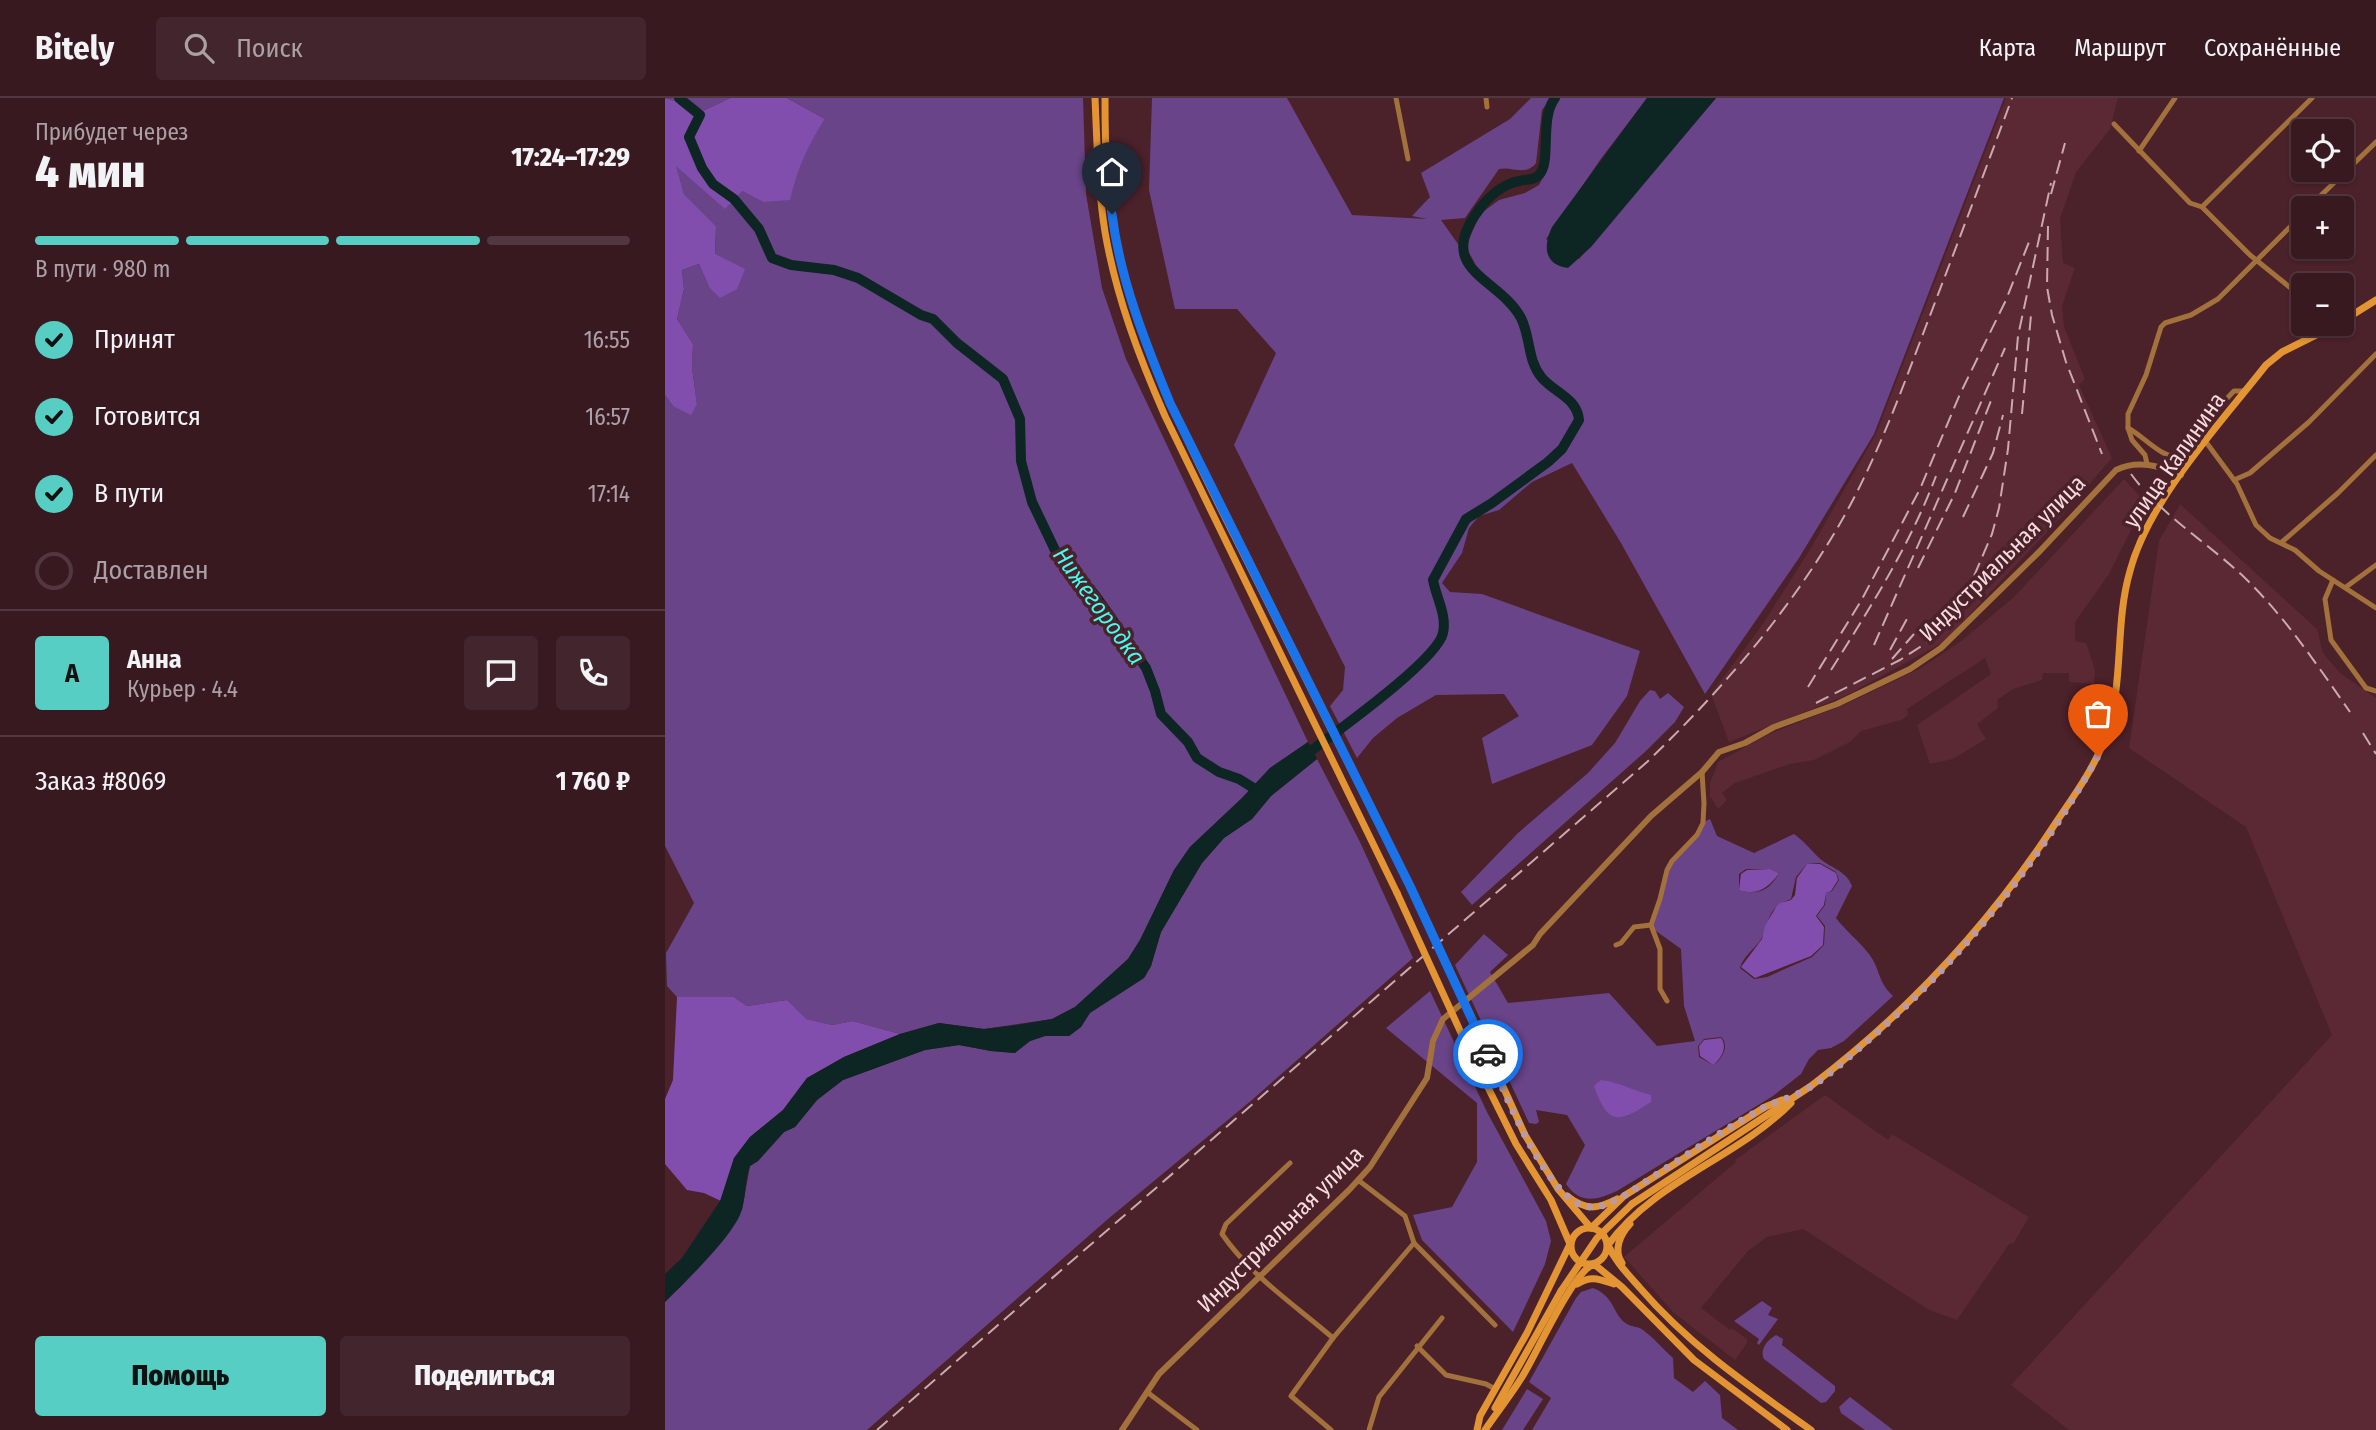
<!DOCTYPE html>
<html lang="ru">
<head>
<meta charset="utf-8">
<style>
	body { margin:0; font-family:"Fira Sans Condensed",sans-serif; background:#43262d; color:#f1f3f6; height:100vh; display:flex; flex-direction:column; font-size:26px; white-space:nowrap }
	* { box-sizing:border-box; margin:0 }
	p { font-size:23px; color:#aba0a5 }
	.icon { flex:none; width:38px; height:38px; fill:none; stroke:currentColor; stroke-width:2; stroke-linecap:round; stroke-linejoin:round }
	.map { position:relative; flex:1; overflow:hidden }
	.details { display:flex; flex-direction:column; background:#381920; width:665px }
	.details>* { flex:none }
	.fabs { position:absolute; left:1626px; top:21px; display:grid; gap:14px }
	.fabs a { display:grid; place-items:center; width:63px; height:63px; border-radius:7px; background:#381920; box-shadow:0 2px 5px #0004,0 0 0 2px #52383e; font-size:35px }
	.pin { position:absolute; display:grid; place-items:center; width:60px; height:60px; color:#fff; margin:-72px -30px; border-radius:50% 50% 50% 0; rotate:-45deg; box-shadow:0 0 7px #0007 }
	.pin .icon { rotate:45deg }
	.courier { position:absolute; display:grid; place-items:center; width:70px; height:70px; margin:-35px; border:5px solid #1a73e8; border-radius:50%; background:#fff; color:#222; box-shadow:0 2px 9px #0007 }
	.overview em { font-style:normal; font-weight:800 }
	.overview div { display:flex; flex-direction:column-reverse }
	.overview { display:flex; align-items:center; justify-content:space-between; height:119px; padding:0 35px }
	h1 { font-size:46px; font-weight:800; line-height:52px }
	.bar { display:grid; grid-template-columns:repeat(4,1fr); gap:10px 7px; align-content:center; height:84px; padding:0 35px }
	.bar i { height:9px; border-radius:5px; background:#52383e }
	.bar .active { background:#56cec3 }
	.bar p { grid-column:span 4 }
	.line { display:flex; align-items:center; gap:18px; padding:0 35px; border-top:2px solid #52383e }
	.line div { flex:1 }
	.round { display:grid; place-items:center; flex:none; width:74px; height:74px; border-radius:7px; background:#43262d }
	ol { padding:0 35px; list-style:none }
	li { display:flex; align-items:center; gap:21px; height:77px }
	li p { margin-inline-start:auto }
	li .icon { padding:7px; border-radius:50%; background:#56cec3; color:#111; stroke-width:4 }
	li:last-child { color:#aba0a5 }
	li i { width:38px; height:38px; border:4px solid #52383e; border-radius:50% }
	.primary-button { display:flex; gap:14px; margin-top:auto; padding:14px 35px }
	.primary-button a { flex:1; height:80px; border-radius:7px; background:#56cec3; color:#111; font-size:28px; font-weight:800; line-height:80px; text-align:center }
	.primary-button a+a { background:#43262d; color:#f1f3f6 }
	header { display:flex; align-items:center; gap:42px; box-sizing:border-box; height:98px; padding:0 35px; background:#381920; border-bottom:2px solid #52383e }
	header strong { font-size:33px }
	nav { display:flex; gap:38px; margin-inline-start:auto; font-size:24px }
	.search { width:490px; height:63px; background:#43262d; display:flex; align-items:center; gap:18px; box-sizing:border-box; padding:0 24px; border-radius:7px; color:#aba0a5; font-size:26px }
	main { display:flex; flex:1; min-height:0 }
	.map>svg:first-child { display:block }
	.built { fill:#5a2934 }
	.green { fill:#694489; fill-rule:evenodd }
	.forest { fill:#824ead }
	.water { fill:#0d2523 }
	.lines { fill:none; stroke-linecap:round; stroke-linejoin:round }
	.river { stroke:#0d2523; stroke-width:10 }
	.minor { stroke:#a3713b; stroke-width:5 }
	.tertiary { stroke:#a3713b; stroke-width:6 }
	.secondary { stroke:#e39534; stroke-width:7 }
	.rail { stroke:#caaaaf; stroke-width:2; stroke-dasharray:14 7; stroke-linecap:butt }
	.secondary-bridge { stroke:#e39534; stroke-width:7 }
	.done { stroke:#bb9aa0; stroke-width:7; stroke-dasharray:0 12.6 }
	.route { stroke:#1a73e8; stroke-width:9 }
	.labels { text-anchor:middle; stroke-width:7; stroke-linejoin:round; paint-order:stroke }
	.street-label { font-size:23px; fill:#f8dbdf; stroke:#4b212a }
	.water-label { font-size:24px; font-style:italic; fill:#44fcee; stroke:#4b212a }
</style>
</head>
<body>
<header>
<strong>Bitely</strong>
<div class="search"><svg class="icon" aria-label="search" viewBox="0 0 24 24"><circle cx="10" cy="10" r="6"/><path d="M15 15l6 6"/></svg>Поиск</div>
<nav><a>Карта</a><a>Маршрут</a><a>Сохранённые</a></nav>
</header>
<main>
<section class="details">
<div class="overview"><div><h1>4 мин</h1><p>Прибудет через</p></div><em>17:24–17:29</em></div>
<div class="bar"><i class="active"></i><i class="active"></i><i class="active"></i><i></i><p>В пути · 980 m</p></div>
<ol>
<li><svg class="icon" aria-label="check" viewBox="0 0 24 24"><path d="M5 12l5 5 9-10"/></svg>Принят<p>16:55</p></li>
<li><svg class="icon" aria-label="check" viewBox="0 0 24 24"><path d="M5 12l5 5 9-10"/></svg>Готовится<p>16:57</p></li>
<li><svg class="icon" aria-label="check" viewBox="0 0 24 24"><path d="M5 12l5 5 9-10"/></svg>В пути<p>17:14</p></li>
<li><i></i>Доставлен</li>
</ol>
<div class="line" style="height:126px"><b class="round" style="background:#56cec3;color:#111">А</b><div><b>Анна</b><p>Курьер · 4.4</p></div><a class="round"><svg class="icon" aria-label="chat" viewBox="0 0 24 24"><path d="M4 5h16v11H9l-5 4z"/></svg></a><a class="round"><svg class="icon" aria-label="phone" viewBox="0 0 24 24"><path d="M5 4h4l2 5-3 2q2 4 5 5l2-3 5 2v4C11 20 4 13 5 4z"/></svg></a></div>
<div class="line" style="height:91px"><div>Заказ #8069</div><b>1 760 ₽</b></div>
<div class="primary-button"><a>Помощь</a><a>Поделиться</a></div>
</section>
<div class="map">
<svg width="1711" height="1332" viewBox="0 0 1711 1332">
	<rect width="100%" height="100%" fill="#4b212a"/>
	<!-- built -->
	<g class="built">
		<path d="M 1341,0 L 1453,0 L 1445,31 L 1411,74 L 1395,121 L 1398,165 L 1410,170 L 1397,208 L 1399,229 L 1420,281 L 1414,287 L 1447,360 L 1396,419 L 1279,544 L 1182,597 L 1064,644 L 1046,596 L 1095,530 L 1146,450 L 1211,336 Z"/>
		<path d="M 1459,381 L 1480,404 L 1444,476 L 1410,524 L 1410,543 L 1421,545 L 1430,572 L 1429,586 L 1404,584 L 1404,575 L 1378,575 L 1377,582 L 1348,591 L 1332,602 L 1333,610 L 1312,626 L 1321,641 L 1288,661 L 1265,666 L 1252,627 L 1326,576 L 1320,560 L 1242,611 L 1243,617 L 1236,622 L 1196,633 L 1185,644 L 1149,662 L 1125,666 L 1070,685 L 1057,695 L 1062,702 L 1053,711 L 1045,698 L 1045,685 L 1053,664 L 1104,636 L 1183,605 L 1254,571 L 1295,544 L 1348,500 Z"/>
		<path d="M 1515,406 L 1652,531 L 1658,555 L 1675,575 L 1711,600 L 1711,1332 L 1404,1332 L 1346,1287 L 1667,937 L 1581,729 L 1464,650 L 1494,443 Z"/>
		<path d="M 1160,997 L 1223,1042 L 1227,1036 L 1364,1119 L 1348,1146 L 1345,1145 L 1292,1222 L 1264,1212 L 1138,1131 L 1102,1139 L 1083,1153 L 1036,1210 L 1065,1232 L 1067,1230 L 1082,1241 L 1082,1245 L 1070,1262 L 1009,1215 L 959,1159 L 1071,1064 L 1070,1062 Z"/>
	</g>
	<!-- green -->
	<g class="green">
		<path d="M 0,0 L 65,0 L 40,12 Z"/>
		<path d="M 122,0 L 418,0 L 421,96 L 437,190 L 461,261 L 643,644 L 605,670 L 577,700 L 525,749 L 509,772 L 475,842 L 463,861 L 410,909 L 387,921 L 319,931 L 274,925 L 235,936 L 188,923 L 167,927 L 140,921 L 122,902 L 82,908 L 69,899 L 12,899 L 2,888 L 1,855 L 29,805 L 0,748 L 0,297 L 8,308 L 32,306 L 27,270 L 28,246 L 12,221 L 19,191 L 17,172 L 34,166 L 44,189 L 50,156 L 51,128 L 19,96 L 10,66 L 77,93 L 98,104 L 132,75 L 142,49 L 160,21 Z"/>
		<path d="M 487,0 L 622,0 L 687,117 L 762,121 L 747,118 L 765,99 L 756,75 L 845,21 L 866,0 L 886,0 L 877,12 L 871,65 C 860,79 848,68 834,71 L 800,120 L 776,122 L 798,153 L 811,167 L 803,153 L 802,146 L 815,116 L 834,102 L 860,95 L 874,87 L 883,70 L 887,16 L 893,0 L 982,0 L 935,62 L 881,141 L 914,161 L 1051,0 L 1339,0 L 1209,336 L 1134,460 L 1040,596 L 956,445 L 907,365 L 867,384 L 834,412 L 814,418 L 804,430 L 797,455 L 777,485 L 785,494 L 817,496 L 975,553 L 962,598 L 927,647 L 827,686 L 817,640 L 854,618 L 839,596 L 771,597 L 732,620 L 708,640 L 692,660 L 665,608 L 678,592 L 680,569 L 569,347 L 611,255 L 572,211 L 510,211 L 484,92 Z"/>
		<path d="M 985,592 L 990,593 L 995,601 L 1003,595 L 1019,609 L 1010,624 L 981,653 L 807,807 L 796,794 L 853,735 L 923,675 L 950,645 L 975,603 Z"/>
		<path d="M 652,661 L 695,744 L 748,860 L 587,1002 L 443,1121 L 202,1332 L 0,1332 L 0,1204 L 18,1186 L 77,1112 L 85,1068 L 93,1063 L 119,1034 L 130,1029 L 152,1002 L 178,982 L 260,952 L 294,947 L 326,953 L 349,955 L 365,943 L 380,938 L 404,938 L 416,929 L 424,915 L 479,880 L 486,868 L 496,834 L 537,765 L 559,740 L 587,721 L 606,698 Z"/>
		<path d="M 1045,721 L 1052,738 L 1089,755 L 1129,736 C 1139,743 1145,751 1153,759 C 1165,770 1181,772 1187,788 L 1171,820 C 1180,832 1194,843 1204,856 C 1216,872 1212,883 1228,898 L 1179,943 L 1166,950 L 1153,952 L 1144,961 L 1136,976 L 1108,998 L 952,1093 C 932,1102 916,1107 901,1086 L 920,1047 L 902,1017 L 871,1012 L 874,1024 L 871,1026 L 864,1025 L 790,867 L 819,836 L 843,857 L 825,874 L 843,905 L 944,895 L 992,948 L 1030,943 L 1019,908 L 1016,851 L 991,833 L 987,826 L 1003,772 L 1039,724 ZM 1155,765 L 1171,774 L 1174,782 L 1167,793 L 1161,795 L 1160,807 L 1152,818 L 1160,828 L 1159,847 L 1147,859 L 1102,879 L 1089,881 L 1075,870 C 1078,859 1088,852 1095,843 C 1106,825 1100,809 1126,801 L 1131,779 L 1142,766 ZM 1081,771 L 1105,771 L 1114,775 C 1105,792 1093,798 1074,792 L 1074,776 ZM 1056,939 C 1065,947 1057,962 1048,967 L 1034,959 L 1033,948 L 1039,941 Z"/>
		<path d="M 765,893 L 822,1014 L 881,1123 L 886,1143 L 880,1166 L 848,1234 L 757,1142 L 748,1117 L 787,1109 L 812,1064 L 812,1005 L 721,930 Z"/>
		<path d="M 928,1190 C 951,1199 947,1217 962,1226 C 967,1229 973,1228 978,1232 C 989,1240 998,1251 1008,1260 L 1009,1280 L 1028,1294 L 1040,1283 L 1055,1297 L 1057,1320 L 1073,1332 L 867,1332 L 886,1300 L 864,1284 L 911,1200 L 916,1194 Z"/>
		<path d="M 1097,1203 L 1107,1210 L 1103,1217 L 1113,1221 L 1094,1247 L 1092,1245 L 1094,1241 L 1069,1223 Z"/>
		<path d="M 1111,1237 L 1118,1241 L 1117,1247 L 1170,1288 L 1170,1293 L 1161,1304 L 1156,1305 L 1099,1261 C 1094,1252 1103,1241 1111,1237 Z"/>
		<path d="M 862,1291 L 878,1301 L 858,1332 L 837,1332 Z"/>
		<path d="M 1185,1299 L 1228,1332 L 1200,1332 L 1176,1315 L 1174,1309 Z"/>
	</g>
	<!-- forest -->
	<g class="forest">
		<path d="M 0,0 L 40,12 L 65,0 L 122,0 L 160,21 C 142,49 133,69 125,102 L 98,104 L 77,93 L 60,111 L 11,68 L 19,96 L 51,128 L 50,156 L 80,171 L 72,191 L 55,200 L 44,189 L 34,166 L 17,172 L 19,191 L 12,221 L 28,246 L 27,270 L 32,306 L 26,317 L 8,308 L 0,297 Z"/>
		<path d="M 1142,766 L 1155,766 L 1171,775 L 1173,782 L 1166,793 L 1161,795 L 1159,807 L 1151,818 L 1159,829 L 1158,847 L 1146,858 L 1090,880 L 1076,869 L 1097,841 L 1100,828 L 1111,809 L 1115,805 L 1126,802 L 1130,797 L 1132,780 Z"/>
		<path d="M 1105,771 L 1114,775 C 1104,790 1092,798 1074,792 L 1076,776 L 1082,772 Z"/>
		<path d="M 12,899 L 69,899 L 82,908 L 122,902 L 141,921 L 167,927 L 188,923 L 235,936 L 179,959 L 142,980 L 118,1012 L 85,1039 L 69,1060 L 56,1103 L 39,1095 L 22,1092 L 0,1066 L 0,1001 L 8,982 Z"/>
		<path d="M 1056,940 C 1063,949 1056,961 1048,967 L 1035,958 L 1034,948 L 1039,942 Z"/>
		<path d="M 936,982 C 954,984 969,993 986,997 L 986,1004 C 954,1025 943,1028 929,988 Z"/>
	</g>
	<!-- water -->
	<g class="water">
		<path d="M 982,0 L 1051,0 L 926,149 L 903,170 C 879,167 878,148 887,129 Z"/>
		<path d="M 643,644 L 652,661 L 606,698 L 587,721 L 559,740 L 537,765 L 496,834 L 486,868 L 479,880 L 425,915 L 416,929 L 404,938 L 380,938 L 365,943 L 350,955 L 326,953 L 294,947 L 260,952 L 178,982 L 152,1002 L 130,1029 L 119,1034 L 93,1063 L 85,1068 C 80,1082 81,1097 77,1111 C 71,1136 19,1185 0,1204 L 0,1176 L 17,1160 L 55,1103 L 69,1060 L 85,1039 L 118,1012 L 142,980 L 179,959 L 235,936 L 274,925 L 319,931 L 352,927 L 387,921 L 410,909 L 463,861 L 475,842 L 509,772 L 525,749 L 577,700 L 605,670 Z"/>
	</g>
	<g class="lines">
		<!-- river -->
		<g class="river">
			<path d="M 14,0 L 35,17 L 24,39 L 37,70 L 48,86 L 69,101 L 94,131 L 107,160 L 126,167 L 169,172 L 193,180 L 256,217 L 268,221 L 292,245 L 338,281 L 355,321 L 356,363 L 367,404 L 390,452 L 431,498 L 481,570 L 490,593 L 496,616 L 523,644 L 532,660 L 554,674 L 574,681 L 595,694"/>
			<path d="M 638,659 C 665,638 772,563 778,535 C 782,517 771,499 768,482 L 801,421 L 827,405 L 883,364 L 897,351 L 914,322 C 912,300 890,295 877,280 C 862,262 866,240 856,220 C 835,180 769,173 813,113 C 824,98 836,87 854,83 C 861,81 870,82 874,77 C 887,63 874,21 890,0"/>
		</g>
		<!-- minor -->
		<g class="minor">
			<path d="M 731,0 L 743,61"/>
			<path d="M 821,0 L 822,9"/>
			<path d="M 1449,26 L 1525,105 L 1537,109 L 1585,157 L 1638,200"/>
			<path d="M 1474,53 L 1510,0"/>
			<path d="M 1537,109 L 1647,0"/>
			<path d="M 1643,110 L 1711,44"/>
			<path d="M 1463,330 C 1479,338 1499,364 1518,358 L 1551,312 L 1569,293 L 1581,293"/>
			<path d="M 1541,344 L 1572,386 L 1591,427 L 1605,440 L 1630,452 L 1654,473 L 1711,510"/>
			<path d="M 1482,366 L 1480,357 L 1467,342 L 1463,330 L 1463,316 L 1481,277 L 1496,229 L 1500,225 L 1526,217 L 1553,201 L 1638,116"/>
			<path d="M 1569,382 L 1585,375 L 1644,324 L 1711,256"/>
			<path d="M 1617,444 L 1673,395 L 1711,357"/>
			<path d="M 1668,482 L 1660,501 L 1666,542 L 1701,590 L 1711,593"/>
			<path d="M 1681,489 L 1711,467"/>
			<path d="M 986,827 L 995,801 L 1002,772 L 1007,763 L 1032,737 L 1038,725 L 1039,705 L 1037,674"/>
			<path d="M 951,847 L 956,845 L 969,829 L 986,827 L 995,851 L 995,891 L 1002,903"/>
			<path d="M 625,1065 L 561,1126 L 557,1136 C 586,1178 630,1207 668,1240"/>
			<path d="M 693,1082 L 740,1118 L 749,1145 L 830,1227"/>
			<path d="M 752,1248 L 781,1277 L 821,1286 L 830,1291"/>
			<path d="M 482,1294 L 532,1332"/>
			<path d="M 666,1332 L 626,1298 L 668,1240 L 749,1145"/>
			<path d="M 704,1332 L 714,1299 L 777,1220"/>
		</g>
		<!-- tertiary -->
		<path class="tertiary" d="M 457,1332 L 494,1276 L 684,1092 L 705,1069 L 762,980 L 768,943 L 778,921 L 868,847 L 875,836 L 986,718 L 1037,674 L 1054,654 L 1080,645 L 1109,629 L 1172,606 L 1245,571 L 1276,550 L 1375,453 L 1451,372 C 1473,361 1494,368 1516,377"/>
		<!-- secondary -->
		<g class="secondary">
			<path d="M 430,0 C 432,45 433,90 440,134 C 451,198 474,259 500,318 L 732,795"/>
			<path d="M 440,0 C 440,45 441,93 450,137 C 474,258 534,366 588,475 C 640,579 692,684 745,788"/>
			<path d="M 1676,224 L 1711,202"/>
			<path d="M 811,929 L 860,1037 L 893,1091 L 926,1130 L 959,1098 L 1100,1009 L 1117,1002"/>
			<path d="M 797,937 L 851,1046 L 886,1102 L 905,1146 L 862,1235 L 815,1318 L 812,1332"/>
			<path d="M 1126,1005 C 1072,1060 989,1083 943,1147 C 951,1165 963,1176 975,1190 C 1025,1248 1084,1288 1146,1332"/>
			<path d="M 902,1098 C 921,1113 933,1111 952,1101"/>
			<path d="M 967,1106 L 1146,988 C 1242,915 1324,827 1390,726 C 1408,699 1429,671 1440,640 C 1460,586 1449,528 1465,473 C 1484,401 1555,326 1601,267 L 1617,254 L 1673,226"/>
			<circle cx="924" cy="1148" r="18"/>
			<path d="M 957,1165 C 948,1152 955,1137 965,1126"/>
			<path d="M 912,1186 C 926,1177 934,1181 949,1186"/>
			<path d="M 830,1310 L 896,1193"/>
			<path d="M 820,1332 C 832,1314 846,1297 857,1279 C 871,1257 908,1173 929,1166 L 957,1189 L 1029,1262 L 1122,1332"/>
		</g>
		<!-- rail -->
		<g class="rail">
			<path d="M 1386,96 L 1400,45"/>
			<path d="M 1383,128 L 1382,189 L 1387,217 L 1401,264 L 1437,356"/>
			<path d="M 1357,316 L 1366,217"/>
			<path d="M 1466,376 C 1496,417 1543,445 1580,480 C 1621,520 1652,567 1685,614"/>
			<path d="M 1298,419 L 1328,355 L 1338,317"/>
			<path d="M 1253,470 L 1290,395 L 1327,300"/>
			<path d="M 1209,547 L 1340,250"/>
			<path d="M 1225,552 L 1243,519"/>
			<path d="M 1227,561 L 1249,536"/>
			<path d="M 1166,572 C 1205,510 1245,447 1271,378"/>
			<path d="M 1143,589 L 1196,503 L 1255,391 L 1295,296 L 1341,202 L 1364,144"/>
			<path d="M 1151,605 L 1235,562 L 1275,536 L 1294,510 L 1309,478 L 1327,436 L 1334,410 L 1343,351 L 1353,238 L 1386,85"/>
			<path d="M 1698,635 L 1711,656"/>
			<path d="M 212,1332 L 982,664 C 1057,592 1125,513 1177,422 C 1212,360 1236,294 1261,228 C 1290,152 1319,76 1347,0"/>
		</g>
		<!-- secondary-bridge -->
		<g class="secondary-bridge">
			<path d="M 745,788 L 811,929"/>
			<path d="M 732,795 L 797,937"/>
			<path d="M 896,1193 L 932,1140 L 967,1106"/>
		</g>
	</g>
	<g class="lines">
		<!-- done -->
		<path class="done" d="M 823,956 C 838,992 881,1098 919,1108 C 935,1112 946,1104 959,1098 C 1005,1068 1051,1036 1098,1010 C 1114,1002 1132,998 1147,988 C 1166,976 1183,960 1200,945 C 1293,866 1374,765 1433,658"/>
		<!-- route -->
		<path class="route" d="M 447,116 C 455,181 480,244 505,305 L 745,788 L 823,956"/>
	</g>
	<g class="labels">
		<!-- street labels -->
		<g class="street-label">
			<text transform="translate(1509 362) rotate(-55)" y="8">улица Калинина</text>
			<text transform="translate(1337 460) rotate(-45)" y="8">Индустриальная улица</text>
			<text transform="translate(615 1131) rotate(-45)" y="8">Индустриальная улица</text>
		</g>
		<!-- water labels -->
		<g class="water-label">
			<text transform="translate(434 508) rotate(54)" y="8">Нижегородка</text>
		</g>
	</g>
</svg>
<div class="fabs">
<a><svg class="icon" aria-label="locate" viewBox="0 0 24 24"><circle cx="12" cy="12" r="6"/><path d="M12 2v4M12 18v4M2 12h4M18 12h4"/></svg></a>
<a>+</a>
<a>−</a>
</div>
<div class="pin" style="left:1433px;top:658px;background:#ea580c"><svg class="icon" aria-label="bag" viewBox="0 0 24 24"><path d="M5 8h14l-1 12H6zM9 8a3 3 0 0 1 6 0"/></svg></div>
<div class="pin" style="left:447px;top:116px;background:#1f2937"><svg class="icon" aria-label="home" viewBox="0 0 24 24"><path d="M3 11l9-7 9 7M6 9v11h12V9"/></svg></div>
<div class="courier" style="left:823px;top:956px"><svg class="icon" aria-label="car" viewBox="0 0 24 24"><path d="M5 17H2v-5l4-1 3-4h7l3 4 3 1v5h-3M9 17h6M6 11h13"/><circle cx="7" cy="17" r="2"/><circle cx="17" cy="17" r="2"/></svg></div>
</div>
</main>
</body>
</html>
